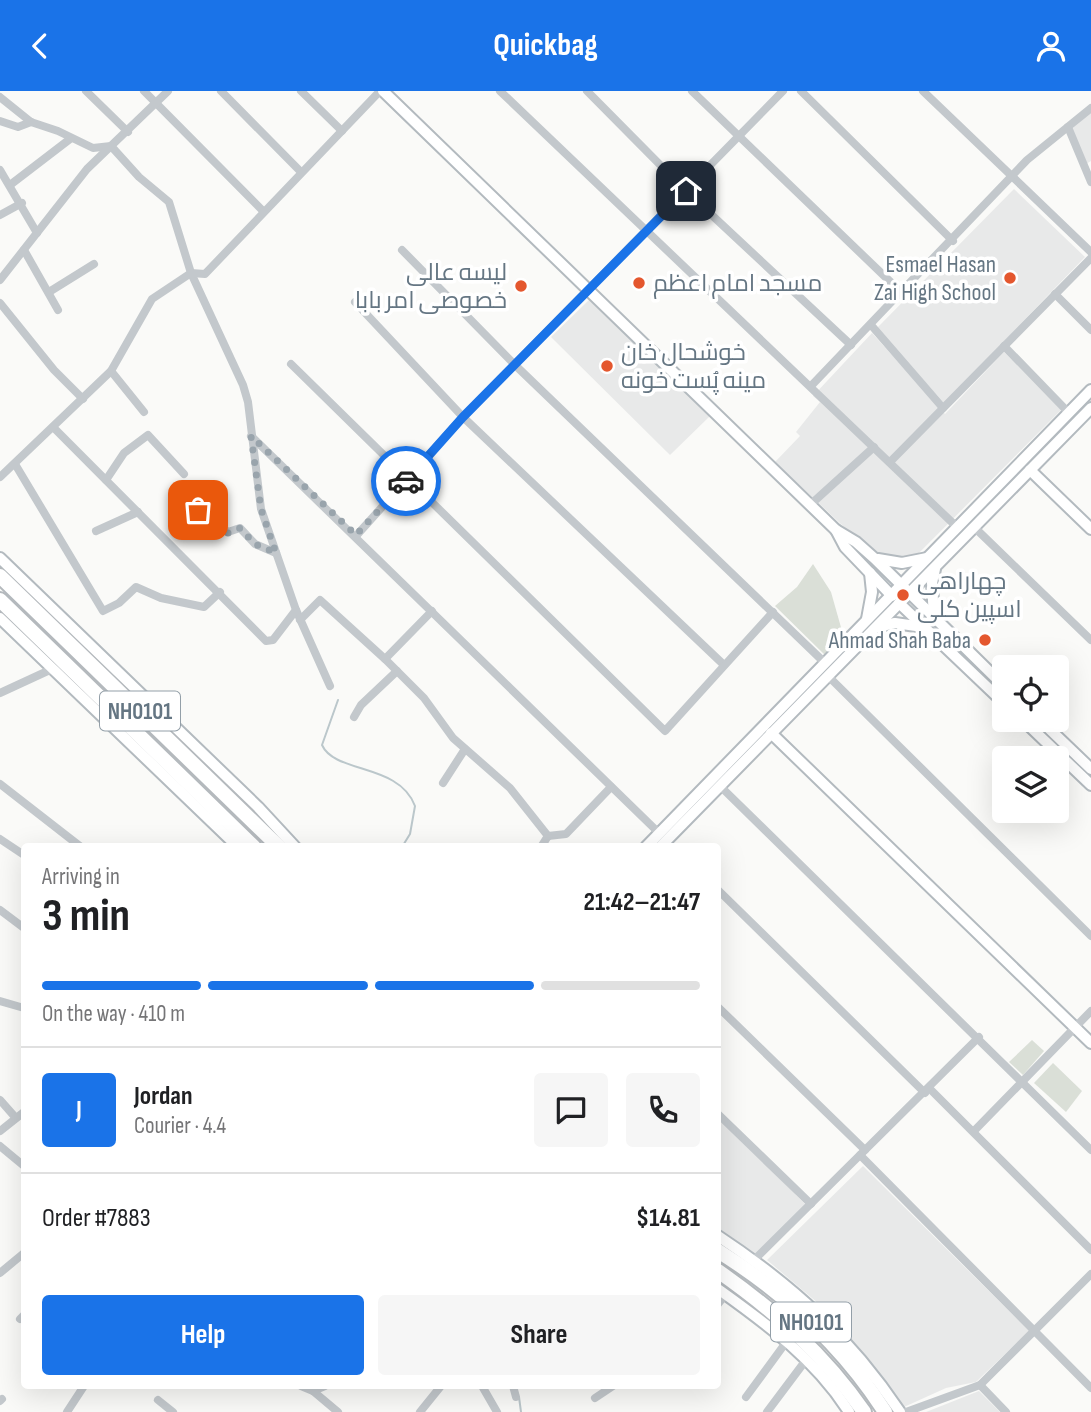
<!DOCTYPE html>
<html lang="en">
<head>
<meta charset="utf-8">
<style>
	body { margin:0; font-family:"Sofia Sans Condensed",Cairo,sans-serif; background:#f6f6f6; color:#202124; height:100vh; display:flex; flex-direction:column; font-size:26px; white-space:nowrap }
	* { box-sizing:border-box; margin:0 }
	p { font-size:23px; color:#757577 }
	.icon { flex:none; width:38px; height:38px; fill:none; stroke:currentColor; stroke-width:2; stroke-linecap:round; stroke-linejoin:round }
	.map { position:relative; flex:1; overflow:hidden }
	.panel { position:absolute; left:21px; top:752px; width:700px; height:546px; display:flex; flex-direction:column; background:#fff; border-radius:7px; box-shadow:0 7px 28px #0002 }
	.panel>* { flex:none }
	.fabs { position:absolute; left:992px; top:564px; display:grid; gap:14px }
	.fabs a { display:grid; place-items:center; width:77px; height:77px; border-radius:7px; background:#fff; box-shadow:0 7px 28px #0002; font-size:35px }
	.pin { position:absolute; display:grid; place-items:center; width:60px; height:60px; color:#fff; margin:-30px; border-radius:14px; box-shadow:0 4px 10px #0006 }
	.courier { position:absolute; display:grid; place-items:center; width:70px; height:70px; margin:-35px; border:5px solid #1a73e8; border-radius:50%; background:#fff; color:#222; box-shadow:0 2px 9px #0007 }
	.summary em { font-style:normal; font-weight:700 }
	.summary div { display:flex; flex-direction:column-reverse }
	.summary { display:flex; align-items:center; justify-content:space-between; height:119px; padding:0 21px }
	h1 { font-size:46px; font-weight:700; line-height:52px }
	.bar { display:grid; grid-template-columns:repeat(4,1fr); gap:10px 7px; align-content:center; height:84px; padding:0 21px }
	.bar i { height:9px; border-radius:5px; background:#e0e0e0 }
	.bar .on { background:#1a73e8 }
	.bar p { grid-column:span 4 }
	.line { display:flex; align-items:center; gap:18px; padding:0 21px; border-top:2px solid #e0e0e0 }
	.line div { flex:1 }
	.round { display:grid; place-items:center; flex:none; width:74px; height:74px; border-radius:7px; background:#f6f6f6 }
	.action { display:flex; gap:14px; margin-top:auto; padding:14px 21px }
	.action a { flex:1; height:80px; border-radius:7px; background:#1a73e8; color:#fff; font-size:28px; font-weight:700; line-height:80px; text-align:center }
	.action a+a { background:#f6f6f6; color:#202124 }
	header { display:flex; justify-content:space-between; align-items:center; height:91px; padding:0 21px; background:#1a73e8; color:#fff; font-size:32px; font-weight:700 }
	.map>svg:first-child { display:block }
	.built { fill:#e8e9e9 }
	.green { fill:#dadfd7 }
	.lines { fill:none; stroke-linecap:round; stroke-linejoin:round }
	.stream { stroke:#bbc7cb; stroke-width:2 }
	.secondary-casing { stroke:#b3babf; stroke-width:14 }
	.highway-casing { stroke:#b4b9bd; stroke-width:18 }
	.street { stroke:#c3c8cc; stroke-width:8 }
	.secondary { stroke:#fff; stroke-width:10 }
	.highway { stroke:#fff; stroke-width:14 }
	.done { stroke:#99a4ac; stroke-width:7; stroke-dasharray:0 12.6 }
	.route { stroke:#1a73e8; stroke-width:9 }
	.poi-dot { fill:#e4572e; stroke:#fff; stroke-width:2.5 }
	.labels { text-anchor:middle; stroke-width:7; stroke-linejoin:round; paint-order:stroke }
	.shield { fill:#fff; stroke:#939fa8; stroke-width:2 }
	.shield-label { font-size:23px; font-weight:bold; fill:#657683 }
	.poi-label { font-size:24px; fill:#657683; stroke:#fff; text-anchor:end }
</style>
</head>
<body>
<header><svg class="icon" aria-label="back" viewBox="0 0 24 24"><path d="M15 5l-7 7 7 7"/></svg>Quickbag<svg class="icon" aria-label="person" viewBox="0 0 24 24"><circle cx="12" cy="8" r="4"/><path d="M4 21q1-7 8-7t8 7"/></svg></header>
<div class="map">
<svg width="1091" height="1321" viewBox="0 0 1091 1321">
	<rect width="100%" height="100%" fill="#fafaf8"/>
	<!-- built -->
	<g class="built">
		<path d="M 1091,21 L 1091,70 L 1086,73 L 1072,38 Z"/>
		<path d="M 1014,98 L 1085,166 L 944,312 L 877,237 Z"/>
		<path d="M 589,209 L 710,325 L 670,364 L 551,246 Z"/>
		<path d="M 872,242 L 945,323 L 1004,261 L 1061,319 L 912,469 L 887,468 L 860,451 L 775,371 L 800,345 L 796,341 L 820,311 L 813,305 Z"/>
		<path d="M 718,1027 L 809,1117 L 757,1167 L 718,1139 Z"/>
		<path d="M 863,1075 L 1029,1240 L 976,1291 L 946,1297 L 904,1316 L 819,1213 L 767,1169 Z"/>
		<path d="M 979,1300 L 1000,1321 L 926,1321 Z"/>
	</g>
	<!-- green -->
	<g class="green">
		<path d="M 813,473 L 831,501 L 844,547 L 827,566 L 775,515 L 797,496 Z"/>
		<path d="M 1032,949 L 1044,960 L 1023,984 L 1009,971 Z"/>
		<path d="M 1053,972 L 1082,1000 L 1066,1021 L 1034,992 Z"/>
	</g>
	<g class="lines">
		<!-- stream -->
		<g class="stream">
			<path d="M 338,609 L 322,654 C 335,683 399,672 415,715 L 410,743 L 402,756"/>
			<path d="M 519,1306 L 521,1321"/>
		</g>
		<defs>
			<g id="secondary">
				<path d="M 383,0 L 836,439 L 856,451 L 874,467 L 1004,595"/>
				<path d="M 1030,379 L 1091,438"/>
				<path d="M 836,439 L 845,456 L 892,505"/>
				<path d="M 0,467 L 258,716 L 295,756"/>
				<path d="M 878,468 L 902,472 L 927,467"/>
				<path d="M 899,512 L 1004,612"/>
				<path d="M 0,527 L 238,756"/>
				<path d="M 934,527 L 932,492 L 935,478"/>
				<path d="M 867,528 L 872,501 L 870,482"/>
				<path d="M 877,536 L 895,532 L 923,536"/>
				<path d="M 1022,628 L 1091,694"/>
				<path d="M 1039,628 L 1091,678"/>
				<path d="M 771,642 L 1091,952"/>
				<path d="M 646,756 L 1091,299"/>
				<path d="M 660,756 L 1091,317"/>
				<path d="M 718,1145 C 792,1194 850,1246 900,1321"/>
				<path d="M 718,1198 C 767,1233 816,1269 849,1321"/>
			</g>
			<g id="highway">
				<path d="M 0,485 L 279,756"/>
				<path d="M 0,509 L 254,756"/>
				<path d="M 718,1160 C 785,1202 842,1254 885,1321"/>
				<path d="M 718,1180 C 775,1220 824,1263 864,1321"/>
			</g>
		</defs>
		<!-- secondary casing -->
		<use href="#secondary" class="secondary-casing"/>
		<!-- highway casing -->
		<use href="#highway" class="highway-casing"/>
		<!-- street -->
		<g class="street">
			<path d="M 86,0 L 128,41"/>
			<path d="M 144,0 L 263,120"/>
			<path d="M 221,0 L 301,81"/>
			<path d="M 301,0 L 342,40"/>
			<path d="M 500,0 L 958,437"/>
			<path d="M 587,0 L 686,100 L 851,254"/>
			<path d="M 692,0 L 902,202"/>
			<path d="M 801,0 L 953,150"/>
			<path d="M 923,0 L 1091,161"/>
			<path d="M 0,6 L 31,31 L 58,40 L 93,57 L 111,55 L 139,86 L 169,111 L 191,182 L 243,294 L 248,311 L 261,418 L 296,519 L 330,595"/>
			<path d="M 0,30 L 18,36 L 31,31"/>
			<path d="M 1068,36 L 1091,91"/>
			<path d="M 0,79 L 37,142"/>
			<path d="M 10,94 L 70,48"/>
			<path d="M 0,124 L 22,112"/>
			<path d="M 24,159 L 58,219"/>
			<path d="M 402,159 L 515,274 L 825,572"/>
			<path d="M 0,189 L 87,78 L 168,0"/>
			<path d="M 49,201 L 94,173"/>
			<path d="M 1055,203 L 1091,239"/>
			<path d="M 355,211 L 463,326 L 724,574"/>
			<path d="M 0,212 L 54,279 L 83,308"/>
			<path d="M 871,234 L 943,317"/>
			<path d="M 1004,255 L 1069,322"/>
			<path d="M 291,273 L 665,640 L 773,521"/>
			<path d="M 111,280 L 144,321"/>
			<path d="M 811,295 L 1027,69 L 1091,17"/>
			<path d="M 53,336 L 266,550 L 273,549 L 296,519"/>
			<path d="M 251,345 L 659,742"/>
			<path d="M 890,371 L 1091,167"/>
			<path d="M 15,373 L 103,520 L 119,512 L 136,496 L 161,507 L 204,516 L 220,501"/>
			<path d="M 0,386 L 111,280 L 152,208 L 191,182 L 205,183 L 380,0"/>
			<path d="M 106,389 L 124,362 L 148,344 L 184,383"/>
			<path d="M 810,414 L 874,356"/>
			<path d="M 198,419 L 228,441 L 240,437 L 255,453 L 276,462"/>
			<path d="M 974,436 L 1091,549"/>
			<path d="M 96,440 L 138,421"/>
			<path d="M 356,445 L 463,326 L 783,0"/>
			<path d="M 300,529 L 320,509 L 385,568 L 432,520"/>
			<path d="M 385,568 L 424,607 L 453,647 L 510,697 L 548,745"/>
			<path d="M 828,585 L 1091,845"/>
			<path d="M 0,602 L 52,578"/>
			<path d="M 354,626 L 361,614 L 397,580"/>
			<path d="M 443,692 L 465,658"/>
			<path d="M 0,693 L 81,756"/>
			<path d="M 720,695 L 1091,1059"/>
			<path d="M 548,745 L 566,743 L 611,696"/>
			<path d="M 0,748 L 24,764"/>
			<path d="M 541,756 L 548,745"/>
			<path d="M 718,799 L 925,1002"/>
			<path d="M 0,819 L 24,837"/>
			<path d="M 0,910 L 24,917"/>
			<path d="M 718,916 L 865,1059"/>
			<path d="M 929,997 L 1091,1159"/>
			<path d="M 0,1009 L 15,1026"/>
			<path d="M 718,1023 L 811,1113"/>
			<path d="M 0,1040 L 24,1021"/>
			<path d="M 974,1040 L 1091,920"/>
			<path d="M 0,1055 L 24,1075"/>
			<path d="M 860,1064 L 1091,1297"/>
			<path d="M 754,1169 L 979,946"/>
			<path d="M 0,1182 L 24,1162"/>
			<path d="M 718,1213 L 725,1204"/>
			<path d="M 20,1228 L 24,1224"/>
			<path d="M 980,1294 L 1006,1321"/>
			<path d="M 301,1295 L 313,1300 L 325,1295"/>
			<path d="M 482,1295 L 497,1321"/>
			<path d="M 513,1295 L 516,1306"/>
			<path d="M 313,1300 L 338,1321"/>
			<path d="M 746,1306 L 787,1250"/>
			<path d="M 595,1307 L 613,1295"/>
			<path d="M 158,1309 L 173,1321"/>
			<path d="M 0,1310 L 2,1308"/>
			<path d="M 67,1321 L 84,1295"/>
			<path d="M 420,1321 L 441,1295"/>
			<path d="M 767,1321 L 806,1269"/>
			<path d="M 906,1321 L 980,1294 L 1091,1183"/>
		</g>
		<!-- secondary -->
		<use href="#secondary" class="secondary"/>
		<!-- highway -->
		<use href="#highway" class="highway"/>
	</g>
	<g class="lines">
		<!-- done -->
		<path class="done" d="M 198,419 L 228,442 L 240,437 L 255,453 L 276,462 L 261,418 L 251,345 L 356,444 L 406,390"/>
		<!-- route -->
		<path class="route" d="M 406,390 L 463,326 L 686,100"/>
	</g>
	<!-- markers -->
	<g class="poi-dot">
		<circle cx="1010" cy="187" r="7"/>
		<circle cx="639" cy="192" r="7"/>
		<circle cx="521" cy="195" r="7"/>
		<circle cx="607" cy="275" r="7"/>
		<circle cx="903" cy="504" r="7"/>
		<circle cx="985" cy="549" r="7"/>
	</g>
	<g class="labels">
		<!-- shield labels -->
		<g class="shield">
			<rect x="100" y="600.5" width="80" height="39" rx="5"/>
			<rect x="771" y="1211.5" width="80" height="39" rx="5"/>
		</g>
		<g class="shield-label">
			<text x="140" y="628">NH0101</text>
			<text x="811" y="1239">NH0101</text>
		</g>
		<!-- poi labels -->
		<g class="poi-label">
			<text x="996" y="181">Esmael Hasan<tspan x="996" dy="28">Zai High School</tspan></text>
			<text x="507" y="189">لیسه عالی<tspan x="507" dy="28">خصوصی امر بابا</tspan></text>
			<text x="653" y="200" text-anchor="start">مسجد امام اعظم</text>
			<text x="621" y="269" text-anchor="start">خوشحال خان<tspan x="621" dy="28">مینه پُست خونه</tspan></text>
			<text x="917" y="498" text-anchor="start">چهاراهی<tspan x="917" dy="28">اسپین کلی</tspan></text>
			<text x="971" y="557">Ahmad Shah Baba</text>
		</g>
	</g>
</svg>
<div class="fabs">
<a><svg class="icon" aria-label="locate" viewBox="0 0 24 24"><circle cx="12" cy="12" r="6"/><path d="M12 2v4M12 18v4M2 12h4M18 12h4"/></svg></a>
<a><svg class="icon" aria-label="layers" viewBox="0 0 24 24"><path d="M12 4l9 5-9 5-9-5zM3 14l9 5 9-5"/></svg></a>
</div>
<div class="pin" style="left:198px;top:419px;background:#ea580c"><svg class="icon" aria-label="bag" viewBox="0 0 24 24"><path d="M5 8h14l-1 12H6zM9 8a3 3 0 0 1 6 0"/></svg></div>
<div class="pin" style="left:686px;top:100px;background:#1f2937"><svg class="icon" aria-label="home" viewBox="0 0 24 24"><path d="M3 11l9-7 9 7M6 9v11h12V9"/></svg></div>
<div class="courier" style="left:406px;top:390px"><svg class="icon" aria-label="car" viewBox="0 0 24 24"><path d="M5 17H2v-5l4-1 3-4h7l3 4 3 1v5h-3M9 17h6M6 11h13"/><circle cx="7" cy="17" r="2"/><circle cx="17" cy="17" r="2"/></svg></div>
<section class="panel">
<div class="summary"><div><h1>3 min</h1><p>Arriving in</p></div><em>21:42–21:47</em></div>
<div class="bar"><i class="on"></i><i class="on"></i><i class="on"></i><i></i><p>On the way · 410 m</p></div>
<div class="line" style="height:126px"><b class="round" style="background:#1a73e8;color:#fff">J</b><div><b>Jordan</b><p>Courier · 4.4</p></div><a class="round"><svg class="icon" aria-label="chat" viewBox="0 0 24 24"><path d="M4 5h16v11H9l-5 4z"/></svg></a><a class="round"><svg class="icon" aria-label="phone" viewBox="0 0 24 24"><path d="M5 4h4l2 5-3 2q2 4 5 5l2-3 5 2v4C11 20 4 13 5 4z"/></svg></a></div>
<div class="line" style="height:91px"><div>Order #7883</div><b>$14.81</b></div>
<div class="action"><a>Help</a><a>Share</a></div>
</section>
</div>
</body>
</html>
